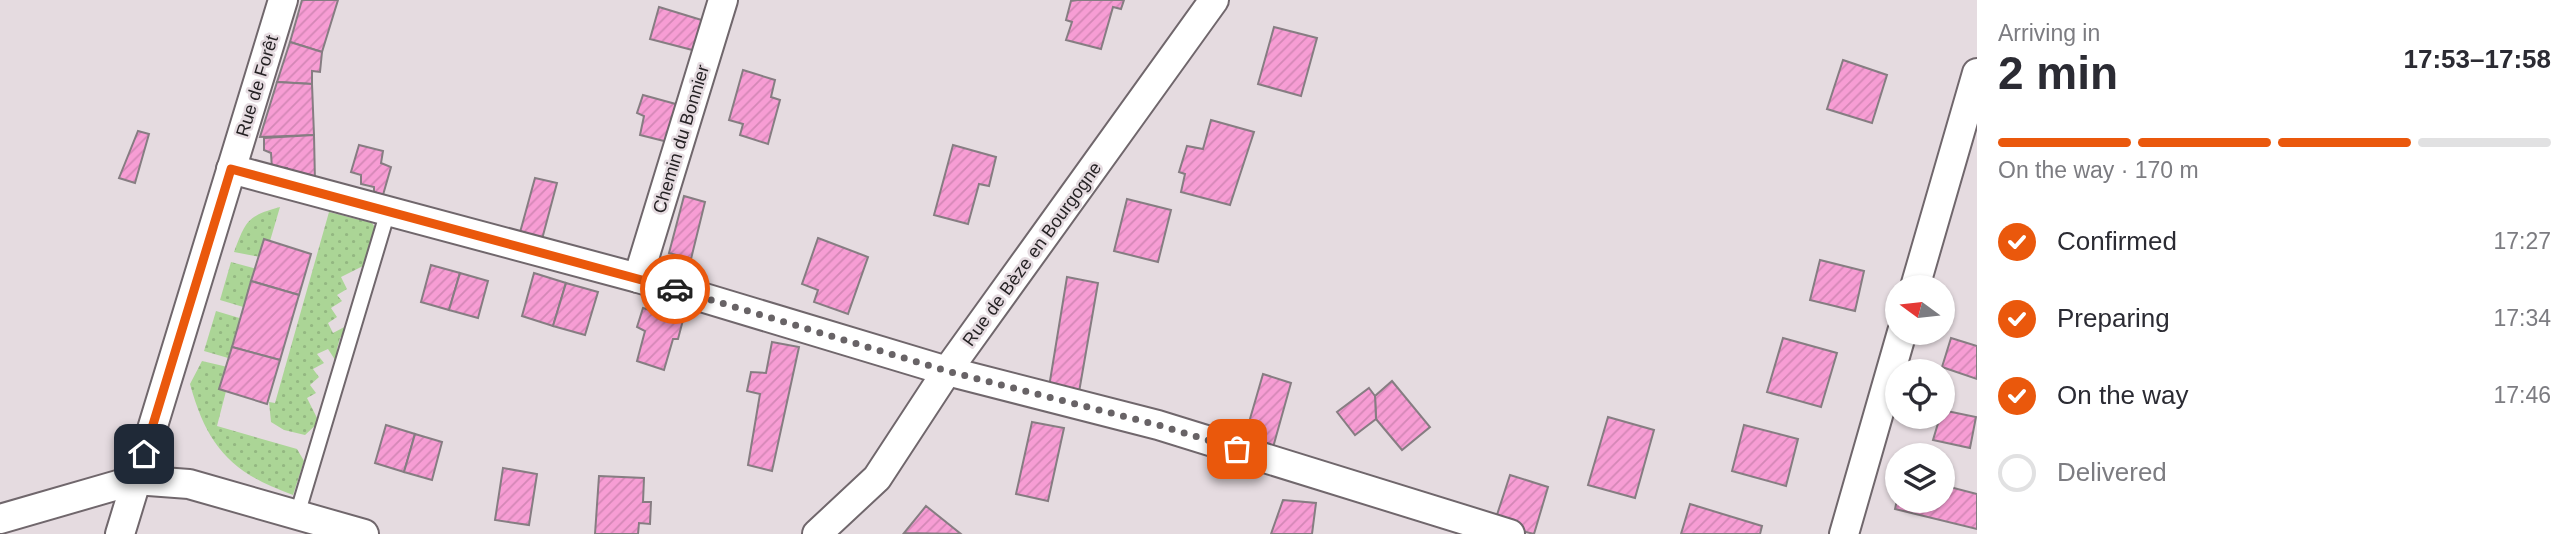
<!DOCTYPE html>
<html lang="en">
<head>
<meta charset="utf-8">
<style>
	body { margin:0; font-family:Arial,sans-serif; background:#f2f2f3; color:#2b2b33; height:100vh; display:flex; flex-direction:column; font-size:26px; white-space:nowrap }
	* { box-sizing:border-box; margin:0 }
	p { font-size:23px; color:#7c7c81 }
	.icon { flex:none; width:38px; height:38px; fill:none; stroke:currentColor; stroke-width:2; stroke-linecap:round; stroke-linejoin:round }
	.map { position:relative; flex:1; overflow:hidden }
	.drawer { display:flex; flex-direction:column; background:#fff; width:595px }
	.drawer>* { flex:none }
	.needle { width:46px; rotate:285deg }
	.controls { position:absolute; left:1885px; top:275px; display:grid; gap:14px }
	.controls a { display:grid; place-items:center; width:70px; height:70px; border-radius:50%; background:#fff; box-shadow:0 2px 5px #0004; font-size:35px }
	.pin { position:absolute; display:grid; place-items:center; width:60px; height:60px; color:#fff; margin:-30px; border-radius:14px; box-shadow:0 4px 10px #0006 }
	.courier { position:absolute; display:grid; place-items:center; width:70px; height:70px; margin:-35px; border:5px solid #ea580c; border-radius:50%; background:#fff; color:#222; box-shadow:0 2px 9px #0007 }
	.head em { font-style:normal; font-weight:800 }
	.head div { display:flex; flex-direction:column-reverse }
	.head { display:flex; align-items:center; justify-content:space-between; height:119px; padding:0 21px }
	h1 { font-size:46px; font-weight:800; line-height:52px }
	.bar { display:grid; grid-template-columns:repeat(4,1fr); gap:10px 7px; align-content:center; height:84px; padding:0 21px }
	.bar i { height:9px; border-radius:5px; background:#e1e1e2 }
	.bar .on { background:#ea580c }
	.bar p { grid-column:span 4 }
	ol { padding:0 21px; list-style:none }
	li { display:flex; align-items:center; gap:21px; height:77px }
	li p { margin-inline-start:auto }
	li .icon { padding:7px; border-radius:50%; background:#ea580c; color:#fff; stroke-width:4 }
	li:last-child { color:#7c7c81 }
	li i { width:38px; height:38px; border:4px solid #e1e1e2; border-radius:50% }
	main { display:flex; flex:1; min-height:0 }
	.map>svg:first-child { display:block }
	.grass { fill:url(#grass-dots) }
	.building { fill:url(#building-hatch); stroke:#867d82; stroke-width:2 }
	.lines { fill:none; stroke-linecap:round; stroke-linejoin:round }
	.service-casing { stroke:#70676c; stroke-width:18 }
	.minor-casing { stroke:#70676c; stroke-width:32 }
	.service { stroke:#fff; stroke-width:14 }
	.minor { stroke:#fff; stroke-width:28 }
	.done { stroke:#686366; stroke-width:7; stroke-dasharray:0 12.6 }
	.route { stroke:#ea580c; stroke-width:9 }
	.labels { text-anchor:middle; stroke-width:5; stroke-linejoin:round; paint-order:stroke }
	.street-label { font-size:18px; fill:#252224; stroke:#e5dbe0 }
</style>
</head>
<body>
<main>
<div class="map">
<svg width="1977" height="534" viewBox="0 0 1977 534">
	<defs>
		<pattern id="grass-dots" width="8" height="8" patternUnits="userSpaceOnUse" patternTransform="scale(1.75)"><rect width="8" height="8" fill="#abd596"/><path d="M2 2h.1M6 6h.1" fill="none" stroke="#93b781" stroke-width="1.8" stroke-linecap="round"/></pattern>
		<pattern id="building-hatch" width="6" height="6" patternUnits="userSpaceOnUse" patternTransform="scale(1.75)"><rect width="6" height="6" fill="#f79dd4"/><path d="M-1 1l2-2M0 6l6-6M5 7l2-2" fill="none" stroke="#d487b6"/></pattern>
	</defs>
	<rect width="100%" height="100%" fill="#e5dbe0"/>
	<!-- grass -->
	<g class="grass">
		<path d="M 280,207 L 265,258 L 234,252 C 246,221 247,216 280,207 Z"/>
		<path d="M 329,212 L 372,223 L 379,233 L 371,262 L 341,277 L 347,289 L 337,295 L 342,301 L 331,308 L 337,317 L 328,323 L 333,333 L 352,323 L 340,338 L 337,349 L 341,369 L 328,349 L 317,354 L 324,363 L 313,369 L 319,377 L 310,385 L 316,393 L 307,398 L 319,422 L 305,435 L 284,430 L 271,422 L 269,402 L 275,403 Z"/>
		<path d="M 231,262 L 261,270 L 250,309 L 220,300 Z"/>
		<path d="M 216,311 L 246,320 L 235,360 L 204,351 Z"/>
		<path d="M 202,361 L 232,368 L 217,426 L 297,449 L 304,461 L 293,495 C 231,473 207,446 190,384 Z"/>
	</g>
	<!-- building -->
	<g class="building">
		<path d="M 302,0 L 338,0 L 322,52 L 290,42 Z"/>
		<path d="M 1078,0 L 1124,0 L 1121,9 L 1113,7 L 1101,49 L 1066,40 L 1072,22 L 1066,20 L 1071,1 Z"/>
		<path d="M 659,7 L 708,22 L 700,52 L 650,39 Z"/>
		<path d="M 1274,27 L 1317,38 L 1301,96 L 1258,84 Z"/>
		<path d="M 290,42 L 322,52 L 320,72 L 312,71 L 312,84 L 277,82 Z"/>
		<path d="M 1843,60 L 1887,75 L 1872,123 L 1827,109 Z"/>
		<path d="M 743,70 L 775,80 L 771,97 L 780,100 L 768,144 L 740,135 L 743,124 L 729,120 Z"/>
		<path d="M 277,82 L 312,84 L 314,135 L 260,137 Z"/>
		<path d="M 643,95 L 683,106 L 672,143 L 640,135 L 644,116 L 637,113 Z"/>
		<path d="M 1211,120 L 1254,132 L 1230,205 L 1181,192 L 1185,174 L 1179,172 L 1187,146 L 1203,149 Z"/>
		<path d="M 138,131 L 149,134 L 135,183 L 119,178 Z"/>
		<path d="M 314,135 L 315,182 L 289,180 L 287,168 L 272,169 L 271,153 L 264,150 L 264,138 Z"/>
		<path d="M 359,145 L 383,151 L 381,163 L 391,167 L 383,195 L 374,192 L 374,187 L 361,184 L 361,175 L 351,172 Z"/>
		<path d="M 953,145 L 996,157 L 989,186 L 979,184 L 968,224 L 934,215 Z"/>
		<path d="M 535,178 L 557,183 L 541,243 L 519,236 Z"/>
		<path d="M 684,196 L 705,202 L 691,259 L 669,253 Z"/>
		<path d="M 1127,199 L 1171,210 L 1158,262 L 1114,251 Z"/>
		<path d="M 818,238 L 868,257 L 848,314 L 814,302 L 818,290 L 802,284 Z"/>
		<path d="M 264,239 L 311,254 L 299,295 L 251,281 Z"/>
		<path d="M 1820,260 L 1864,271 L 1855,311 L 1810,300 Z"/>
		<path d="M 431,265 L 460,273 L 449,310 L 421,302 Z"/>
		<path d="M 460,273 L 488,281 L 478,318 L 449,310 Z"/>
		<path d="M 534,273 L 566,283 L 553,326 L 522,316 Z"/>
		<path d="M 1067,277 L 1098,283 L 1079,392 L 1049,387 Z"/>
		<path d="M 251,281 L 299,295 L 280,360 L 232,347 Z"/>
		<path d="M 566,283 L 598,292 L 585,335 L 553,326 Z"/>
		<path d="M 643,308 L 683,320 L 678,339 L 673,339 L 664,370 L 637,361 L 645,331 L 637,327 Z"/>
		<path d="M 1783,338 L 1837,353 L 1821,407 L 1767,392 Z"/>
		<path d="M 1951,338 L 1977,346 L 1977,379 L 1942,367 Z"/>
		<path d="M 772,342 L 799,347 L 772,471 L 748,465 L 760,394 L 747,391 L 751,372 L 766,373 Z"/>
		<path d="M 232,347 L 280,360 L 267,404 L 219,389 Z"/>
		<path d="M 1263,374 L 1291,383 L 1272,451 L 1243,443 Z"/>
		<path d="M 1392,381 L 1430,427 L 1402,450 L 1376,419 L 1375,396 Z"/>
		<path d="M 1369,388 L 1375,396 L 1376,419 L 1355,435 L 1337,412 Z"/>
		<path d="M 1942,410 L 1976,417 L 1970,448 L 1933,440 Z"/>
		<path d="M 1608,417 L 1654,430 L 1635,498 L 1588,485 Z"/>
		<path d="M 1032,422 L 1064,428 L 1048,501 L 1016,494 Z"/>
		<path d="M 386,425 L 415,434 L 404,472 L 375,463 Z"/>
		<path d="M 1744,425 L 1798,439 L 1786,486 L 1732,471 Z"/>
		<path d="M 415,434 L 442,442 L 432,480 L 404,472 Z"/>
		<path d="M 503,468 L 537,474 L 529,525 L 495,520 Z"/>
		<path d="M 1510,475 L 1548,487 L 1534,534 L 1494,524 Z"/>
		<path d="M 599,476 L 644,478 L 643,502 L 651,502 L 650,524 L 639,523 L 638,534 L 595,534 Z"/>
		<path d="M 1942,485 L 1977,494 L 1977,529 L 1895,509 L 1897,500 L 1942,500 Z"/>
		<path d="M 1283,500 L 1316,503 L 1312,534 L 1271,534 Z"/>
		<path d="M 1690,504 L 1762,526 L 1760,534 L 1681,534 Z"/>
		<path d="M 926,506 L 961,534 L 904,533 Z"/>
	</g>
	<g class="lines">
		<defs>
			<path id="service" d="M 297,515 L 388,211"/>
			<g id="minor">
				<path d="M 231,169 L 638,278 L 947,371 L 1158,425 L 1510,534"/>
				<path d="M 638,278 L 723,0"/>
				<path d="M 1915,287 L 1977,73"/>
				<path d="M 0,519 L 135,480 L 189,484 L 364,534"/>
				<path d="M 120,534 L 283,0"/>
				<path d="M 817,534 L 877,478 L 947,371 L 1214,0"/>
				<path d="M 1844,534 L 1902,332"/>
			</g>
		</defs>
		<!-- service casing -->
		<use href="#service" class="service-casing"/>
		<!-- minor casing -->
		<use href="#minor" class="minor-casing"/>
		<!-- service -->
		<use href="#service" class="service"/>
		<!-- minor -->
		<use href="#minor" class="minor"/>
	</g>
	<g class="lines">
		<!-- done -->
		<path class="done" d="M 675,289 L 947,371 L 1158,425 L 1237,449"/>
		<!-- route -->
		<path class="route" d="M 144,454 L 231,169 L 675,289"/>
	</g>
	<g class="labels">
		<!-- street labels -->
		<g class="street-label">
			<text transform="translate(257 86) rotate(-73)" y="6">Rue de Forêt</text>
			<text transform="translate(681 139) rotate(-73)" y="6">Chemin du Bonnier</text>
			<text transform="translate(1032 254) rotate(-54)" y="6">Rue de Bèze en Bourgogne</text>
		</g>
	</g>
</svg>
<div class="controls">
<a><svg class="needle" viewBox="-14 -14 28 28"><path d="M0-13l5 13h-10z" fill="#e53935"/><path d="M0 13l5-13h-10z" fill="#7c7c81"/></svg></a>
<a><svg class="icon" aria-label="locate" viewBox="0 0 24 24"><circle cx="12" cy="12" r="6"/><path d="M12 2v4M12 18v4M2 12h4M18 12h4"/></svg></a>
<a><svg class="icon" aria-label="layers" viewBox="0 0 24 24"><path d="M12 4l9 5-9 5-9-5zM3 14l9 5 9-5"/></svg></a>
</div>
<div class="pin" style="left:1237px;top:449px;background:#ea580c"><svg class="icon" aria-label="bag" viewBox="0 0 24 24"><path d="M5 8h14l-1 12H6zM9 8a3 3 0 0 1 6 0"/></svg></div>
<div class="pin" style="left:144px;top:454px;background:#1f2937"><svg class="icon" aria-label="home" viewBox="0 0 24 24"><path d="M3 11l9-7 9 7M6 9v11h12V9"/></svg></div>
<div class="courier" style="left:675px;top:289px"><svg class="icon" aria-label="car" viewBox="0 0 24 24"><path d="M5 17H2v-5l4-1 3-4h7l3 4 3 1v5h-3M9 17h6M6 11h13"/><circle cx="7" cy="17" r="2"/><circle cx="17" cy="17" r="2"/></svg></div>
</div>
<section class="drawer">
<div class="head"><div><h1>2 min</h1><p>Arriving in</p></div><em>17:53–17:58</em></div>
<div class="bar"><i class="on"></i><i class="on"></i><i class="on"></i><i></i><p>On the way · 170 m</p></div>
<ol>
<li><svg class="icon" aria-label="check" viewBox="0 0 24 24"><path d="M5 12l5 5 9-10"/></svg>Confirmed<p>17:27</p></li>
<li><svg class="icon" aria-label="check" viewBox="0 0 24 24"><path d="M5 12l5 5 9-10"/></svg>Preparing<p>17:34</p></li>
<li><svg class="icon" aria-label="check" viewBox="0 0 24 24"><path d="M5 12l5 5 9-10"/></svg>On the way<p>17:46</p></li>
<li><i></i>Delivered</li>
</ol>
</section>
</main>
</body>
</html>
